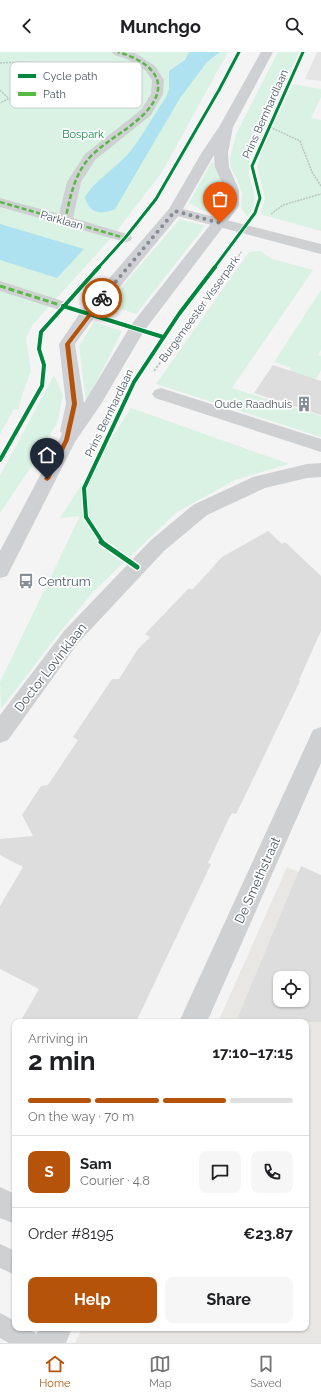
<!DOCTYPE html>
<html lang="en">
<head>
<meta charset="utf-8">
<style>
	body { margin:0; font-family:Raleway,sans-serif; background:#f6f6f6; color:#202124; height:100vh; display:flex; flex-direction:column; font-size:15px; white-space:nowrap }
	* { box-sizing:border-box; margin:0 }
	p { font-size:13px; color:#757577 }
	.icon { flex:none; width:22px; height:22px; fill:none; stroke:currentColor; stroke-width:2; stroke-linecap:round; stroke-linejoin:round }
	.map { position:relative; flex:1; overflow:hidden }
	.details { position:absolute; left:12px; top:967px; width:297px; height:312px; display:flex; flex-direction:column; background:#fff; border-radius:8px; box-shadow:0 1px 3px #0004 }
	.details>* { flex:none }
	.fabs { position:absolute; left:273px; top:919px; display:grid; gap:8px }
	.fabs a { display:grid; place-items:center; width:36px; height:36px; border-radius:8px; background:#fff; box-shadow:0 1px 3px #0004; font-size:20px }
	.pin { position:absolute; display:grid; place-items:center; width:34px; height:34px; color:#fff; margin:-41px -17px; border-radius:50% 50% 50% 0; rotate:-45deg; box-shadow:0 0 4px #0007 }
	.pin .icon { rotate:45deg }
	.courier { position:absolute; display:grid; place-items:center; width:40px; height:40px; margin:-20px; border:3px solid #b45309; border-radius:50%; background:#fff; color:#222; box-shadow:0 1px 5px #0007 }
	.summary em { font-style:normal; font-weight:700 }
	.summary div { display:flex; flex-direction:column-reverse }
	.summary { display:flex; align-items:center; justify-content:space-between; height:68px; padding:0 16px }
	h1 { font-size:26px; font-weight:700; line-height:30px }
	.bar { display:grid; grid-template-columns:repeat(4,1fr); gap:6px 4px; align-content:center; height:48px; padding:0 16px }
	.bar i { height:5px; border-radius:3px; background:#e0e0e0 }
	.bar .active { background:#b45309 }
	.bar p { grid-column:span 4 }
	.line { display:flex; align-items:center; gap:10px; padding:0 16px; border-top:1px solid #e0e0e0 }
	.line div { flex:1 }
	.round { display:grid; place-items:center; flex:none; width:42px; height:42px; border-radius:8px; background:#f6f6f6 }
	.action { display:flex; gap:8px; margin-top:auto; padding:8px 16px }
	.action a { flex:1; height:46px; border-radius:8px; background:#b45309; color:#fff; font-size:16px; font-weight:700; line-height:46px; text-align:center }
	.action a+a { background:#f6f6f6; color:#202124 }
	header { display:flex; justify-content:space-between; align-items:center; height:52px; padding:0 16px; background:#fff; font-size:18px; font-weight:700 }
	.tabs { display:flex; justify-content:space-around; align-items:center; height:56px; border-top:1px solid #e0e0e0; background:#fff; font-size:11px; color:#757577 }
	.tabs a { display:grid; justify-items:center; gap:2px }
	.tabs .active { color:#b45309 }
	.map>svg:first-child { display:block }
	.commercial { fill:#e8e7e3; fill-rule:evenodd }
	.education { fill:#e6e5e6 }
	.green { fill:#d9f2e3 }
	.water { fill:#aee2f0 }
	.building { fill:#ddddde; fill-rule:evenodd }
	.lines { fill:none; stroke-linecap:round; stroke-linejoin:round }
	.path-far1 { stroke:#bcc7c4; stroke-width:1.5; stroke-dasharray:2 1; stroke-linecap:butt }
	.path { stroke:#bcc7c4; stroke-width:2; stroke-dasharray:2.5 1.5; stroke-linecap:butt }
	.lane { fill:#ced0d2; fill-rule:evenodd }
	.street { fill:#ced0d2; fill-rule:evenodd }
	.secondary { fill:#ced0d4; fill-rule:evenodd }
	.quiet-far1 { stroke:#58b947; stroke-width:2.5; stroke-dasharray:5 2.5; stroke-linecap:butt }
	.quiet { stroke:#58b947; stroke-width:3; stroke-dasharray:6 3; stroke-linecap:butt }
	.cycleway-far2-casing { stroke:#fff; stroke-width:4.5 }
	.cycleway-far1-casing { stroke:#fff; stroke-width:6 }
	.cycleway-casing { stroke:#fff; stroke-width:8 }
	.cycleway-far2 { stroke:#00873e; stroke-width:3 }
	.cycleway-far1 { stroke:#00873e; stroke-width:4 }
	.cycleway { stroke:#00873e; stroke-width:5 }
	.route { fill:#b45309 }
	.done { stroke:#868d94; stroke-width:4; stroke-dasharray:0 7.2 }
	.labels { text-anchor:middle; stroke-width:3.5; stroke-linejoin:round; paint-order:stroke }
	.far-street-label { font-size:11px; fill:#4a5661; stroke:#fff }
	.far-park-label { font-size:11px; fill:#17864f; stroke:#fff }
	.far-poi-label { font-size:11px; fill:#4a5661; stroke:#fff; text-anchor:end }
	.poi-label { font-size:13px; fill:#4a5661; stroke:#fff; text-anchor:start }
	.street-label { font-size:13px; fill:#4a5661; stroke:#fff }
	.key { fill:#fff; stroke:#c9ccd0; stroke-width:1 }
	.key-label { font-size:11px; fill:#4a5661 }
</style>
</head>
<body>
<header><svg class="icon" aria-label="back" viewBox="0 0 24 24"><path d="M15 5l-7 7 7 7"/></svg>Munchgo<svg class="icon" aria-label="search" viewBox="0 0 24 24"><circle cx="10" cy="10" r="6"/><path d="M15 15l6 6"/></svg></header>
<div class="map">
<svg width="321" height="1291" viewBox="0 0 321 1291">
	<rect width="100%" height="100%" fill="#f4f4f4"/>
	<!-- commercial -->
	<path class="commercial" d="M 287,815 L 321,830 L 321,1291 L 75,1291 L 82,1276 L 306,1276 L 306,970 L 218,970 ZM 280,926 L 302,926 L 302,948 L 280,948 Z"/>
	<!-- education -->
	<path class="education" d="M 317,0 L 321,0 L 321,29 L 305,27 Z"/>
	<!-- green -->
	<g class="green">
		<path d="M 0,0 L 228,0 L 162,120 L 112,185 L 33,272 L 26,286 L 31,319 L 22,343 L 18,358 L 14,357 L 0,382 Z"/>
		<path d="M 278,0 L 299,0 C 290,21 280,41 270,61 C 262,77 250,98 249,116 C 247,134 264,146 247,165 L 241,155 L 242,141 L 237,127 L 231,116 L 230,107 L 236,82 Z"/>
		<path d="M 293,32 L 321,37 L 321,45 L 311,66 L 321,68 L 321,179 L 260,162 L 265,147 L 257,114 L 262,98 Z"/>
		<path d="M 214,110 C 222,133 229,139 217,162 L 202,158 L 189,151 L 211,111 Z"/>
		<path d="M 180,167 L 205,174 L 136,262 L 107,252 Z"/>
		<path d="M 260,199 L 272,207 L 313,218 L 232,336 L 321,364 L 321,385 L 156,332 L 249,200 Z"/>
		<path d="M 321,238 L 321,298 L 318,303 L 321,304 L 321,318 L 314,330 L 288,321 L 291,316 L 274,310 Z"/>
		<path d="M 94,270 L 122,279 L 86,350 L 79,294 Z"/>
		<path d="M 54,323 L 63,343 L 57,371 L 37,406 L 0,461 L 0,424 Z"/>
		<path d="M 131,356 L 289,412 L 235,428 L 177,460 L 93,540 L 60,580 L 1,657 L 0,630 L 80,464 L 60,466 Z"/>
	</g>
	<!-- water -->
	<g class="water">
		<path d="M 189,0 L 220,0 L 207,10 L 180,46 L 115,157 C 101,163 89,162 85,145 C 94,129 116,116 129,101 C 142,85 153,64 165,47 L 169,38 L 169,19 L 185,8 Z"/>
		<path d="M 0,172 L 84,197 L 57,226 L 0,208 Z"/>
	</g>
	<!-- building -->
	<g class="building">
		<path d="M 273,313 L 321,329 L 321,363 L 254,341 Z"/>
		<path d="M 268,479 L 282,492 L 285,490 L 321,524 L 321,579 L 299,628 L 300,629 L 243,748 L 236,762 L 232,761 L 229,766 L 208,811 L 211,812 L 136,970 L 20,970 L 39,937 L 0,917 L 0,854 L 23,815 L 0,803 L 0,787 L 33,784 L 22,763 L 41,734 L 48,733 L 78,688 L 73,685 L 112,627 L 119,627 L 138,597 L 150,585 L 145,582 L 188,537 L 193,537 L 222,505 Z"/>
		<path d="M 301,814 L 321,823 L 321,970 L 236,970 ZM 280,926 L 302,926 L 302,948 L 280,948 Z"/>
	</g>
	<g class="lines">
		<!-- path-far1 -->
		<g class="path-far1">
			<path d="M 0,11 C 29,9 57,11 85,19 L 89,27 C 86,30 84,34 80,35 C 71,38 63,36 54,36 C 36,37 16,42 0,51"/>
			<path d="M 0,38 L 8,46"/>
			<path d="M 270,75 L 300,89 L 312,120 L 321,134"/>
			<path d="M 271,162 L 283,153 L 321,142"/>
			<path d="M 230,216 L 242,199"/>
		</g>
		<!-- path -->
		<path class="path" d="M 154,319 L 230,215"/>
		<!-- lane -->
		<g class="lane">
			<path d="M 0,1192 L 15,1199 L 15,1223 L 0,1216 Z"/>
			<path d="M 0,1261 L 15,1269 L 15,1276 C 28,1276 37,1278 43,1291 L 9,1291 L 0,1286 Z"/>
		</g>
		<!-- street -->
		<g class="street">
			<path d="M 112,0 L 135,1 L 155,14 L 164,28 L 163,42 L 151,63 L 95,108 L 81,130 L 73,166 L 130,183 L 132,186 L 130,189 L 125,190 L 0,155 L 0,146 L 59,162 L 67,130 L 85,102 L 141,58 L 151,42 L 152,28 L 146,19 L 127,7 L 114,3 Z"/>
			<path d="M 175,155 L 321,192 L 321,202 L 170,162 L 168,159 L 170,156 Z"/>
			<path d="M 0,229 L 69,251 L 71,254 L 69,257 L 63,259 L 0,239 Z"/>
			<path d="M 161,336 L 321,387 L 321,400 L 155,346 L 152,342 L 155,338 Z"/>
			<path d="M 321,411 L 321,425 L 307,426 L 265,436 L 207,463 L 164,499 L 78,591 L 8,688 L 0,691 L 0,663 L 64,579 L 150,489 L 193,453 L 253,425 L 307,412 Z"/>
			<path d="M 321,675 L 321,711 L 207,970 L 179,970 L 313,678 Z"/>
			<path d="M 0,1135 L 15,1142 L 15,1172 L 0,1166 Z"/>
			<path d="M 39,1276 L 72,1276 L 66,1291 L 33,1291 Z"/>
		</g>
		<!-- secondary -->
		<path class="secondary" d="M 261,0 L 273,0 L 233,75 L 228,101 L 229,115 L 239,138 L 239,154 L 144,279 L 101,352 L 75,390 L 7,524 L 0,526 L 0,499 L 62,382 L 60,379 L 66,352 L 59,292 L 82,258 L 169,157 L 202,100 L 219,75 ZM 214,103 L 215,115 L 225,138 L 225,154 L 131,273 L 84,351 L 75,292 L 94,266 L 180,162 Z"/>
		<!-- quiet-far1 -->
		<g class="quiet-far1">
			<path d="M 0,150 L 125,186"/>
			<path d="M 65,169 C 70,146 74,122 91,104 C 107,88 130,77 146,60 C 174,29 149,9 118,0"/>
		</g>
		<!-- quiet -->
		<path class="quiet" d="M 0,234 L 63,254"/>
		<defs>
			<g id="cycleway-far2">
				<path d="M 98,216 L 125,186 L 156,147 L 219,38 L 239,0"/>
				<path d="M 214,216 L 255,161 L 260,146 L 252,114 L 303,0"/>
			</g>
			<g id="cycleway-far1">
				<path d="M 63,254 L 163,285"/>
				<path d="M 0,408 L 42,334 L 44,313 L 39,297 L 41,280 L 99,215"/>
				<path d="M 103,491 L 86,465 L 84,436 L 134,330 L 179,262 L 215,215"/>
			</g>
			<path id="cycleway" d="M 101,490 L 137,515"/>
		</defs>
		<!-- cycleway-far2 casing -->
		<use href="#cycleway-far2" class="cycleway-far2-casing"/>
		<!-- cycleway-far1 casing -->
		<use href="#cycleway-far1" class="cycleway-far1-casing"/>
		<!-- cycleway casing -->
		<use href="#cycleway" class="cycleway-casing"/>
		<!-- cycleway-far2 -->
		<use href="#cycleway-far2" class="cycleway-far2"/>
		<!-- cycleway-far1 -->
		<use href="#cycleway-far1" class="cycleway-far1"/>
		<!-- cycleway -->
		<use href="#cycleway" class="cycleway"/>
	</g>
	<!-- route -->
	<path class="route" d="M 101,245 L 105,246 L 70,292 L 77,352 L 69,388 L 50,427 L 47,429 L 44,427 L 64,388 L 72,352 L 65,292 Z"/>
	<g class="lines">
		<!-- done -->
		<path class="done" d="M 102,246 L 175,159 L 220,171"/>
	</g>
	<!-- icons -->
	<defs>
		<symbol id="building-bare" viewBox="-9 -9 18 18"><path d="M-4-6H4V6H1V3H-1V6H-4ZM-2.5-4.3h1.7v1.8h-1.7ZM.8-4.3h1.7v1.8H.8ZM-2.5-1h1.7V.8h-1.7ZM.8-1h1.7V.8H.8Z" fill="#868d94" stroke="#fff" stroke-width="2.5" paint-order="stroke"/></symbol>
		<symbol id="bus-bare" viewBox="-9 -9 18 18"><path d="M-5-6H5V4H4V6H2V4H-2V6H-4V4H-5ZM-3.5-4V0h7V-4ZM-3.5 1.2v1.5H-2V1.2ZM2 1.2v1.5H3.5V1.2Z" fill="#868d94" stroke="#fff" stroke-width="2.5" paint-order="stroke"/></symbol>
	</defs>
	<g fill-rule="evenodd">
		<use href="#building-bare" x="293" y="341" width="22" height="22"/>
		<use href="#bus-bare" x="15" y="518" width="22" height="22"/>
	</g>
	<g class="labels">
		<!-- far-street labels -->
		<g class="far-street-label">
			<text transform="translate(265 62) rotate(-66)" y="4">Prins Bernhardlaan</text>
			<text transform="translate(62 168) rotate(16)" y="4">Parklaan</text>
			<text transform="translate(199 257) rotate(-54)" y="4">Burgemeester Visserpark</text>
			<text transform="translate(109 361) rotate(-64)" y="4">Prins Bernhardlaan</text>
		</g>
		<!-- far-park labels -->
		<g class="far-park-label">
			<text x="83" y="86">Bospark</text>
		</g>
		<!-- far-poi labels -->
		<g class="far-poi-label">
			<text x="292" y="356">Oude Raadhuis</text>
		</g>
		<!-- poi labels -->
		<g class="poi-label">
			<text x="38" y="534">Centrum</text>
		</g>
		<!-- street labels -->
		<g class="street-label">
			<text transform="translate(50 615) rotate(-52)" y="5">Doctor Lovinklaan</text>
			<text transform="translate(257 828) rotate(-66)" y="5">De Smethstraat</text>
		</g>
	</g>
	<!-- legend -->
	<rect x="10" y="10" width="132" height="46" rx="6" class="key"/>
	<rect x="18" y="22" width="18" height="4" fill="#00873e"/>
	<rect x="18" y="40" width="18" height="4" fill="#58b947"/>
	<g class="key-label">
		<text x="43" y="28">Cycle path</text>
		<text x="43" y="46">Path</text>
	</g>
</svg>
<div class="fabs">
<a><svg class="icon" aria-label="locate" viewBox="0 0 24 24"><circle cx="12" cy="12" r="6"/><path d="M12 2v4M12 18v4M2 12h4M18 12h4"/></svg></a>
</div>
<div class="pin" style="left:220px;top:171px;background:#ea580c"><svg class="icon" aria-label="bag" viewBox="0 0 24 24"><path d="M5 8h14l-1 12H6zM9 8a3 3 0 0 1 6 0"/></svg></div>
<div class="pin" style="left:47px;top:427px;background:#1f2937"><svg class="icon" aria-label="home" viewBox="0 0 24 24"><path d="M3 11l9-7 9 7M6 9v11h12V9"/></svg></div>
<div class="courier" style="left:102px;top:246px"><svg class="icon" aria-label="bike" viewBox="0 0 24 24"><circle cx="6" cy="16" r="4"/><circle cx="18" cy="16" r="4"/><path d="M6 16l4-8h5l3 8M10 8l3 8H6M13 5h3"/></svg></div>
<section class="details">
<div class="summary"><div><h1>2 min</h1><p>Arriving in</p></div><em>17:10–17:15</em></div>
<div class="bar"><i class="active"></i><i class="active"></i><i class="active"></i><i></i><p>On the way · 70 m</p></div>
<div class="line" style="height:72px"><b class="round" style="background:#b45309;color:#fff">S</b><div><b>Sam</b><p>Courier · 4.8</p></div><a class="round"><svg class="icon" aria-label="chat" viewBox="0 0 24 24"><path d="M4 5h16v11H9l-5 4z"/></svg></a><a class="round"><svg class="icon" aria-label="phone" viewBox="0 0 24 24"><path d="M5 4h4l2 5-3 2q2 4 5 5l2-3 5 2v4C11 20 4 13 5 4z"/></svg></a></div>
<div class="line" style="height:52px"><div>Order #8195</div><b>€23.87</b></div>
<div class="action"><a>Help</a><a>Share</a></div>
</section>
</div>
<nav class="tabs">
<a class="active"><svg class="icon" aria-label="home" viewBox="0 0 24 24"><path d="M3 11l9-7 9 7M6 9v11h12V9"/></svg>Home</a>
<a><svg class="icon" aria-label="map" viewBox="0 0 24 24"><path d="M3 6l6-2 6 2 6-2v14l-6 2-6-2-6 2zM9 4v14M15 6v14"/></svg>Map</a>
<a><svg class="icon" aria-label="saved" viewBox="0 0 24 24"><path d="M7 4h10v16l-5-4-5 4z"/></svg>Saved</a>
</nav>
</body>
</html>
